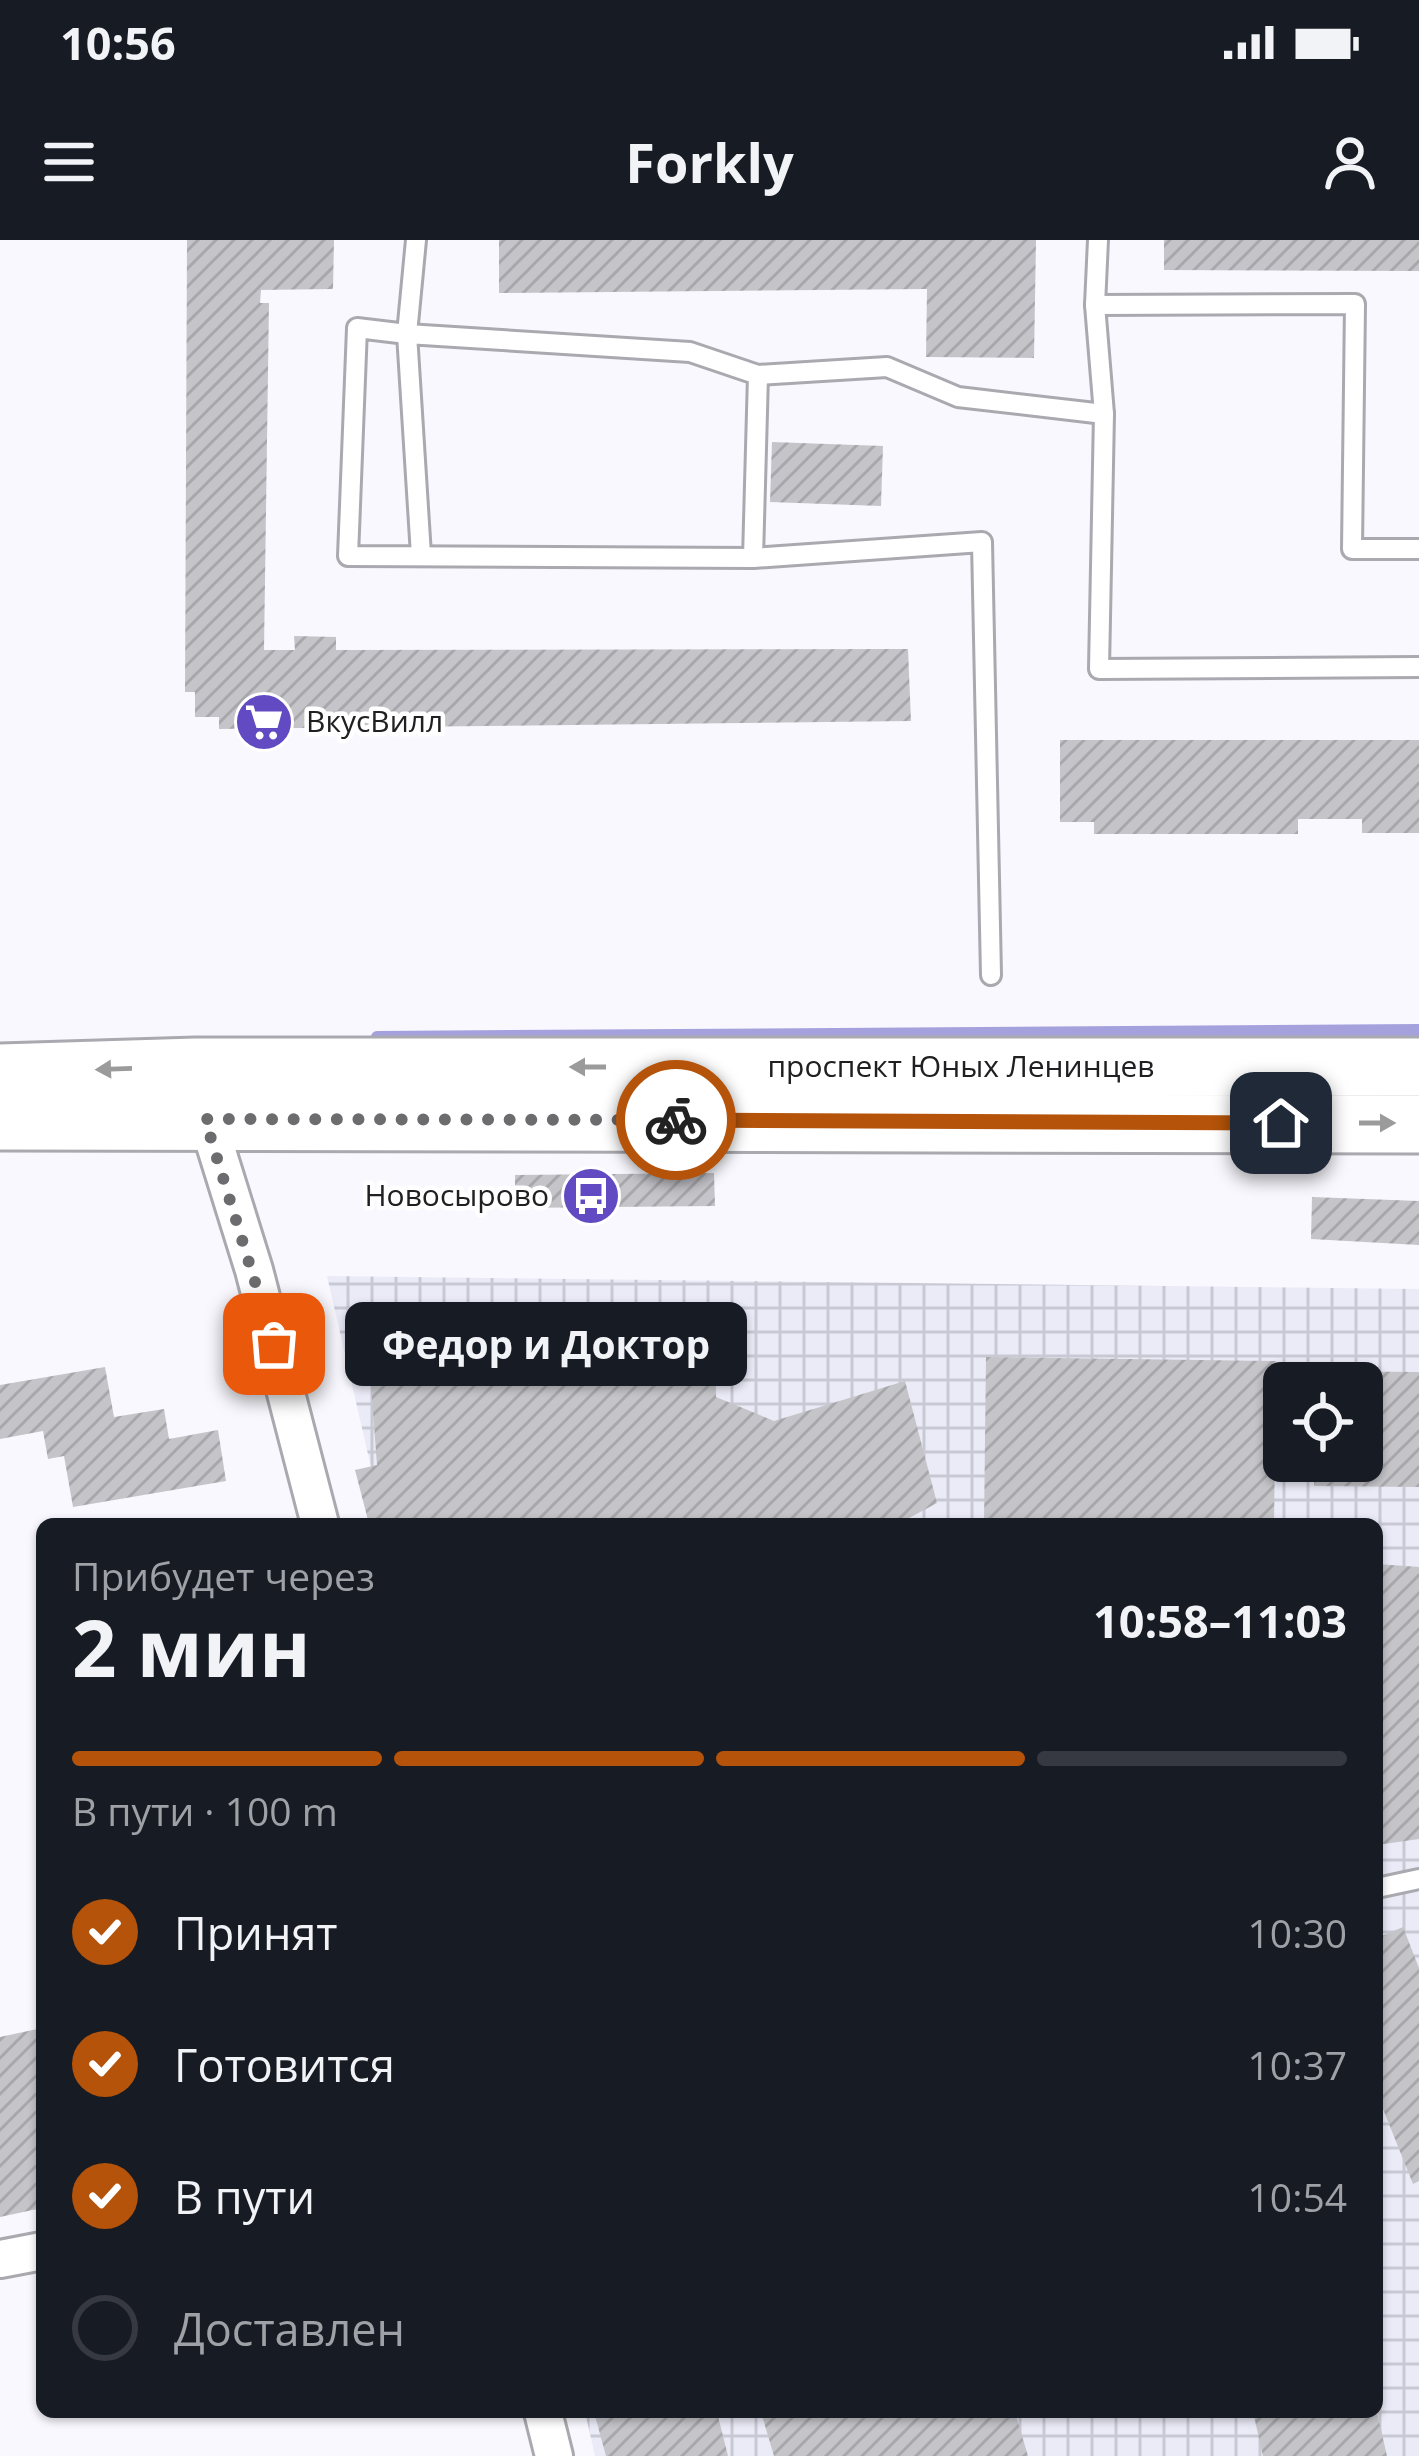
<!DOCTYPE html>
<html lang="ru">
<head>
<meta charset="utf-8">
<style>
	body { margin:0; font-family:"Open Sans",sans-serif; background:#242831; color:#f1f3f6; height:100vh; display:flex; flex-direction:column; font-size:45px; white-space:nowrap }
	* { box-sizing:border-box; margin:0 }
	p { font-size:39px; color:#9ea1a6 }
	.icon { flex:none; width:66px; height:66px; fill:none; stroke:currentColor; stroke-width:2; stroke-linecap:round; stroke-linejoin:round }
	.map { position:relative; flex:1; overflow:hidden }
	.details { position:absolute; left:36px; top:1278px; width:1347px; height:900px; display:flex; flex-direction:column; background:#171b24; border-radius:18px; box-shadow:0 3px 9px #0004 }
	.details>* { flex:none }
	.buttons { position:absolute; left:1263px; top:1122px; display:grid; gap:24px }
	.buttons a { display:grid; place-items:center; width:120px; height:120px; border-radius:18px; background:#171b24; box-shadow:0 3px 9px #0004; font-size:60px }
	.pin { position:absolute; display:grid; place-items:center; width:102px; height:102px; color:#fff; margin:-51px; border-radius:24px; box-shadow:0 6px 18px #0006 }
	.courier { position:absolute; display:grid; place-items:center; width:120px; height:120px; margin:-60px; border:9px solid #b45309; border-radius:50%; background:#fff; color:#222; box-shadow:0 3px 15px #0007 }
	.bubble { position:absolute; height:84px; border-radius:18px; background:#171b24; box-shadow:0 3px 9px #0004; font-size:39px; font-weight:700; line-height:84px; text-align:center }
	.headline em { font-style:normal; font-weight:700 }
	.headline div { display:flex; flex-direction:column-reverse }
	.headline { display:flex; align-items:center; justify-content:space-between; height:204px; padding:0 36px }
	h1 { font-size:78px; font-weight:700; line-height:90px }
	.bar { display:grid; grid-template-columns:repeat(4,1fr); gap:18px 12px; align-content:center; height:144px; padding:0 36px }
	.bar i { height:15px; border-radius:9px; background:#363941 }
	.bar .on { background:#b45309 }
	.bar p { grid-column:span 4 }
	ol { padding:0 36px; list-style:none }
	li { display:flex; align-items:center; gap:36px; height:132px }
	li p { margin-inline-start:auto }
	li .icon { padding:12px; border-radius:50%; background:#b45309; color:#fff; stroke-width:4 }
	li:last-child { color:#9ea1a6 }
	li i { width:66px; height:66px; border:6px solid #363941; border-radius:50% }
	.status { display:flex; justify-content:space-between; align-items:center; height:84px; padding:0 60px; background:#171b24; direction:ltr }
	.status svg { height:33px; fill:currentColor }
	header { display:flex; justify-content:space-between; align-items:center; height:156px; padding:0 36px; background:#171b24; font-size:54px; font-weight:700 }
	.map>svg:first-child { display:block }
	.industrial { fill:url(#industrial-grid); fill-rule:evenodd }
	.lines { fill:none; stroke-linecap:round; stroke-linejoin:round }
	.stream { stroke:#a5a1dd; stroke-width:12 }
	.building { fill:url(#building-hatch) }
	.lane-casing { stroke:#a9a9af; stroke-width:24 }
	.street-casing { stroke:#a9a9af; stroke-width:42 }
	.primary-casing { stroke:#a9a9af; stroke-width:63 }
	.lane { stroke:#fff; stroke-width:18 }
	.street { stroke:#fff; stroke-width:36 }
	.primary { stroke:#fff; stroke-width:57 }
	.oneway { fill:#9b9b9c }
	.done { stroke:#6c6c6f; stroke-width:12; stroke-dasharray:0 21.6 }
	.route { stroke:#b45309; stroke-width:15 }
	.labels { text-anchor:middle; stroke-width:9; stroke-linejoin:round; paint-order:stroke }
	.poi-label { font-size:30px; fill:#202022; stroke:#fff; text-anchor:start }
	.street-label { font-size:30px; fill:#202022; stroke:#fff }
</style>
</head>
<body>
<div class="status"><b>10:56</b><svg viewBox="0 0 49 12"><path d="M0 12V9h3v3zM5 12V6h3v6zM10 12V3h3v9zM15 12V0h3v12zM26 1h20v11H26zM47 4h2v5h-2z"/></svg></div>
<header><svg class="icon" aria-label="menu" viewBox="0 0 24 24"><path d="M4 6h16M4 12h16M4 18h16"/></svg>Forkly<svg class="icon" aria-label="person" viewBox="0 0 24 24"><circle cx="12" cy="8" r="4"/><path d="M4 21q1-7 8-7t8 7"/></svg></header>
<div class="map">
<svg width="1419" height="2216" viewBox="0 0 1419 2216">
	<defs>
		<pattern id="industrial-grid" width="8" height="8" patternUnits="userSpaceOnUse" patternTransform="scale(3)"><rect width="8" height="8" fill="#ebebf8"/><path d="M0 4h8M4 0v8" fill="none" stroke="#c9c9d4"/></pattern>
		<pattern id="building-hatch" width="6" height="6" patternUnits="userSpaceOnUse" patternTransform="scale(3)"><rect width="6" height="6" fill="#c4c4c9"/><path d="M-1 1l2-2M0 6l6-6M5 7l2-2" fill="none" stroke="#a8a8ac"/></pattern>
	</defs>
	<rect width="100%" height="100%" fill="#f9f8fe"/>
	<!-- industrial -->
	<path class="industrial" d="M 327,1036 L 1419,1049 L 1419,2216 L 595,2216 L 585,2172 L 1377,2172 L 1377,1284 L 384,1284 ZM 1284,1143 L 1362,1143 L 1362,1221 L 1284,1221 Z"/>
	<g class="lines">
		<!-- stream -->
		<path class="stream" d="M 377,797 L 1419,790"/>
	</g>
	<!-- building -->
	<g class="building">
		<path d="M 187,0 L 334,0 L 333,49 L 261,50 L 260,63 L 269,63 L 264,410 L 295,410 L 294,396 L 336,397 L 336,410 L 908,409 L 911,481 L 219,489 L 219,477 L 195,477 L 195,452 L 185,452 Z"/>
		<path d="M 499,0 L 1036,0 L 1034,118 L 926,117 L 927,49 L 499,53 Z"/>
		<path d="M 1164,0 L 1419,0 L 1419,31 L 1164,30 Z"/>
		<path d="M 772,202 L 883,206 L 881,266 L 770,262 Z"/>
		<path d="M 1060,500 L 1419,500 L 1419,593 L 1362,593 L 1362,579 L 1298,579 L 1298,594 L 1094,594 L 1094,582 L 1060,582 Z"/>
		<path d="M 714,933 L 715,966 L 515,968 L 515,935 Z"/>
		<path d="M 1312,957 L 1419,961 L 1419,1005 L 1311,999 Z"/>
		<path d="M 715,1078 L 716,1157 L 774,1181 L 905,1141 L 937,1263 L 898,1284 L 369,1284 L 355,1230 L 377,1225 L 366,1079 Z"/>
		<path d="M 986,1117 L 1276,1121 L 1274,1284 L 984,1284 Z"/>
		<path d="M 105,1127 L 114,1177 L 164,1169 L 169,1199 L 218,1190 L 226,1241 L 73,1267 L 64,1216 L 48,1219 L 43,1191 L 0,1199 L 0,1145 Z"/>
		<path d="M 1314,1131 L 1419,1132 L 1419,1247 L 1314,1246 L 1314,1221 L 1362,1221 L 1362,1143 L 1314,1143 Z"/>
		<path d="M 1377,1324 L 1419,1327 L 1419,1599 L 1377,1605 Z"/>
		<path d="M 1403,1687 L 1419,1728 L 1419,1941 L 1413,1944 L 1377,1854 L 1377,1698 Z"/>
		<path d="M 42,1788 L 42,1968 L 0,1977 L 0,1797 Z"/>
		<path d="M 594,2172 L 717,2172 L 728,2216 L 606,2216 Z"/>
		<path d="M 761,2172 L 1015,2172 L 1028,2216 L 774,2216 Z"/>
		<path d="M 1253,2172 L 1377,2172 L 1387,2216 L 1263,2216 Z"/>
	</g>
	<g class="lines">
		<defs>
			<g id="lane">
				<path d="M 416,0 L 407,94 L 357,88 L 348,316 L 753,318 L 982,302 L 991,735"/>
				<path d="M 1098,0 L 1095,65 L 1355,64 L 1352,309 L 1419,309"/>
				<path d="M 1095,65 L 1104,174 L 1099,429 L 1419,427"/>
				<path d="M 758,135 L 887,127 L 958,157 L 1104,174"/>
				<path d="M 421,315 L 407,94 L 690,112 L 758,135 L 753,318"/>
				<path d="M 1377,1648 L 1419,1639"/>
			</g>
			<g id="street">
				<path d="M 203,866 L 254,1030 L 320,1284"/>
				<path d="M 0,2019 L 42,2011"/>
				<path d="M 543,2172 L 554,2216"/>
			</g>
			<g id="primary">
				<path d="M 0,833 L 196,827 L 1419,827"/>
				<path d="M 0,881 L 1419,884"/>
			</g>
		</defs>
		<!-- lane casing -->
		<use href="#lane" class="lane-casing"/>
		<!-- street casing -->
		<use href="#street" class="street-casing"/>
		<!-- primary casing -->
		<use href="#primary" class="primary-casing"/>
		<!-- lane -->
		<use href="#lane" class="lane"/>
		<!-- street -->
		<use href="#street" class="street"/>
		<!-- primary -->
		<use href="#primary" class="primary"/>
	</g>
	<!-- one-way arrows -->
	<defs><path id="oneway-solid" d="M-6-.8H1V-3.2L6.5 0L1 3.2V.8H-6Z" transform="scale(3)"/></defs>
	<g class="oneway">
		<use href="#oneway-solid" transform="translate(588 827) rotate(180)"/>
		<use href="#oneway-solid" transform="translate(114 829) rotate(178)"/>
		<use href="#oneway-solid" transform="translate(1377 883)"/>
	</g>
	<g class="lines">
		<!-- done -->
		<path class="done" d="M 274,1104 L 205,879 L 676,880"/>
		<!-- route -->
		<path class="route" d="M 676,880 L 1281,883"/>
	</g>
	<!-- icons -->
	<defs>
		<symbol id="supermarket-disc" viewBox="-11 -11 22 22"><circle r="9.5" fill="#614ac2" stroke="#fff"/><path d="M-6-5.5h2.5l.6 2H6L4.5 2H-2.5L-4.4-4H-6ZM-1.5 3.2a1.3 1.3 0 1 0 .1 0ZM3 3.2a1.3 1.3 0 1 0 .1 0Z" fill="#fff"/></symbol>
		<symbol id="bus-disc" viewBox="-11 -11 22 22"><circle r="9.5" fill="#614ac2" stroke="#fff"/><path d="M-5-6H5V4H4V6H2V4H-2V6H-4V4H-5ZM-3.5-4V0h7V-4ZM-3.5 1.2v1.5H-2V1.2ZM2 1.2v1.5H3.5V1.2Z" fill="#fff"/></symbol>
	</defs>
	<g fill-rule="evenodd">
		<use href="#supermarket-disc" x="231" y="449" width="66" height="66"/>
		<use href="#bus-disc" x="558" y="923" width="66" height="66"/>
	</g>
	<g class="labels">
		<!-- poi labels -->
		<g class="poi-label">
			<text x="306" y="492">ВкусВилл</text>
			<text x="549" y="966" text-anchor="end">Новосырово</text>
		</g>
		<!-- street labels -->
		<g class="street-label">
			<text x="961" y="837">проспект Юных Ленинцев</text>
		</g>
	</g>
</svg>
<div class="buttons">
<a><svg class="icon" aria-label="locate" viewBox="0 0 24 24"><circle cx="12" cy="12" r="6"/><path d="M12 2v4M12 18v4M2 12h4M18 12h4"/></svg></a>
</div>
<div class="pin" style="left:274px;top:1104px;background:#ea580c"><svg class="icon" aria-label="bag" viewBox="0 0 24 24"><path d="M5 8h14l-1 12H6zM9 8a3 3 0 0 1 6 0"/></svg></div>
<div class="pin" style="left:1281px;top:883px;background:#1f2937"><svg class="icon" aria-label="home" viewBox="0 0 24 24"><path d="M3 11l9-7 9 7M6 9v11h12V9"/></svg></div>
<div class="courier" style="left:676px;top:880px"><svg class="icon" aria-label="bike" viewBox="0 0 24 24"><circle cx="6" cy="16" r="4"/><circle cx="18" cy="16" r="4"/><path d="M6 16l4-8h5l3 8M10 8l3 8H6M13 5h3"/></svg></div>
<div class="bubble" style="left:345px;top:1062px;width:402px">Федор и Доктор</div>
<section class="details">
<div class="headline"><div><h1>2 мин</h1><p>Прибудет через</p></div><em>10:58–11:03</em></div>
<div class="bar"><i class="on"></i><i class="on"></i><i class="on"></i><i></i><p>В пути · 100 m</p></div>
<ol>
<li><svg class="icon" aria-label="check" viewBox="0 0 24 24"><path d="M5 12l5 5 9-10"/></svg>Принят<p>10:30</p></li>
<li><svg class="icon" aria-label="check" viewBox="0 0 24 24"><path d="M5 12l5 5 9-10"/></svg>Готовится<p>10:37</p></li>
<li><svg class="icon" aria-label="check" viewBox="0 0 24 24"><path d="M5 12l5 5 9-10"/></svg>В пути<p>10:54</p></li>
<li><i></i>Доставлен</li>
</ol>
</section>
</div>
</body>
</html>
